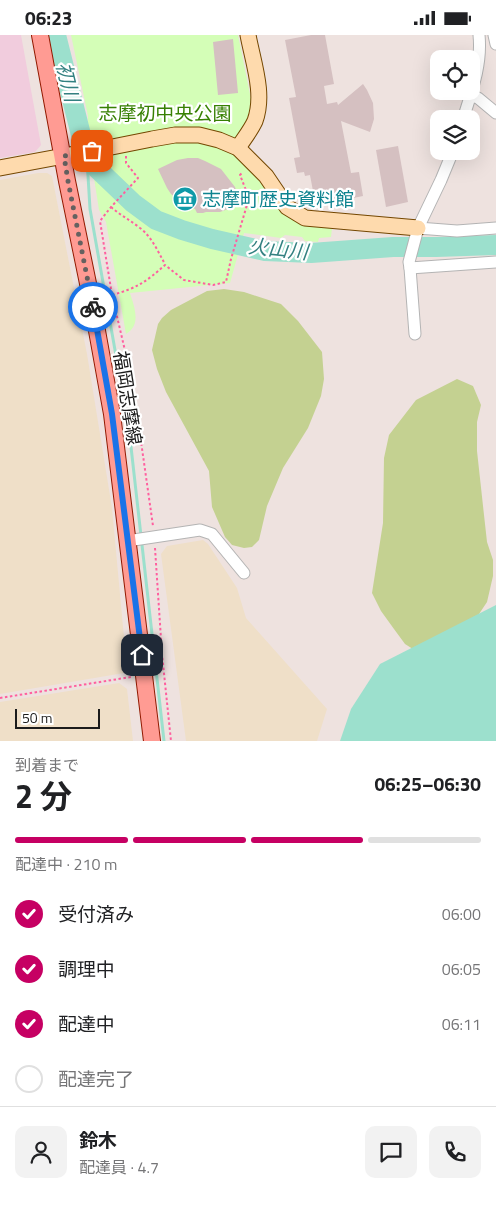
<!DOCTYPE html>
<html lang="ja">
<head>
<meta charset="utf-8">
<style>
	body { margin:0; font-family:"Titillium Web","Noto Sans JP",sans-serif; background:#f2f2f2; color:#202124; height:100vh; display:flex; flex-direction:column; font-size:19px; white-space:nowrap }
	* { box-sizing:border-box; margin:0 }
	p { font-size:16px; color:#757577 }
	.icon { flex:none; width:28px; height:28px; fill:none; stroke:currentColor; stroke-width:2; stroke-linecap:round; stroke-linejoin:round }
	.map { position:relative; height:706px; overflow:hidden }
	.sheet { display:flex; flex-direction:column; background:#fff; flex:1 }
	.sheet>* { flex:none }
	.fabs { position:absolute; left:430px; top:15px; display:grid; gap:10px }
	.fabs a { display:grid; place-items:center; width:50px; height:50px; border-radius:10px; background:#fff; box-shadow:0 5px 20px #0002; font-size:25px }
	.scale { position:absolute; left:15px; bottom:12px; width:85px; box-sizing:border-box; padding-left:5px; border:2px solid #1b1b1b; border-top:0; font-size:14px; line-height:18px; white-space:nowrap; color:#1b1b1b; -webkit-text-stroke:4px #fff; paint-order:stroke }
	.pin { position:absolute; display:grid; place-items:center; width:42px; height:42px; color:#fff; margin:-21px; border-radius:10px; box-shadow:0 2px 8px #0006 }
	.courier { position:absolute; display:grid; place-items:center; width:50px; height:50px; margin:-25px; border:4px solid #1a73e8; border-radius:50%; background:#fff; color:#222; box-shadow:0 1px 6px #0007 }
	.head em { font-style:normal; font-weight:700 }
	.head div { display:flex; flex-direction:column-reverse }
	.head { display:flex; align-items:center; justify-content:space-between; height:85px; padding:0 15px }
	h1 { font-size:32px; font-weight:700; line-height:38px }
	.bar { display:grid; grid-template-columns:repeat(4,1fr); gap:8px 5px; align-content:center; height:60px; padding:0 15px }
	.bar i { height:6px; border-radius:4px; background:#e0e0e0 }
	.bar .current { background:#c60063 }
	.bar p { grid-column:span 4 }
	.line { display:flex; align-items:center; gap:12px; padding:0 15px; border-top:1px solid #e0e0e0 }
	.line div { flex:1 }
	.round { display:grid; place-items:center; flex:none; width:52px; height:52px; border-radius:10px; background:#f2f2f2 }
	ol { padding:0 15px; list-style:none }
	li { display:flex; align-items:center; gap:15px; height:55px }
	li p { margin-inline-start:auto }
	li .icon { padding:5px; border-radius:50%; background:#c60063; color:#fff; stroke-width:4 }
	li:last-child { color:#757577 }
	li i { width:28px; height:28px; border:2px solid #e0e0e0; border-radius:50% }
	.status { display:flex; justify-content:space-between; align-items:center; height:35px; padding:0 25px; background:#fff; direction:ltr }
	.status svg { height:14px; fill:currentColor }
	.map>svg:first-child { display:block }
	.commercial { fill:#f1ccdd }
	.farmland { fill:#efdfc8 }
	.forest { fill:#c4d191 }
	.park { fill:#d4feb7 }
	.water { fill:#9ce0cd }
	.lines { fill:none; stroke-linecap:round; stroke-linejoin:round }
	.stream { stroke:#9ce0cd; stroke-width:3 }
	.river { stroke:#9ce0cd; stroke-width:20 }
	.building { fill:#d5c0c1 }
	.street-casing { stroke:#b4b4b4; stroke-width:13 }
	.secondary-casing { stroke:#744700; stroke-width:17 }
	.primary-casing { stroke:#921900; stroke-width:18 }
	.path { stroke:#ff5f9f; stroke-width:2; stroke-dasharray:2.5 2.5; stroke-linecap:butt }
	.street { stroke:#fff; stroke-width:11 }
	.secondary { stroke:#fedaad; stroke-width:15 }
	.primary { stroke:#ff9b93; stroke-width:16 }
	.done { stroke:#656160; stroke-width:5; stroke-dasharray:0 9 }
	.route { stroke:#1a73e8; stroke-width:6 }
	.labels { text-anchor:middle; stroke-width:4.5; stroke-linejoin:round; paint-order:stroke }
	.park-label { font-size:19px; fill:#378003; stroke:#fff }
	.culture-label { font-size:19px; fill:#0d838f; stroke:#fff; text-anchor:start }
	.street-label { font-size:19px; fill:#1b1b1b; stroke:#fff }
	.water-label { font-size:20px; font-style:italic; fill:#338181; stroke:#fff }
</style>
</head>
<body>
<div class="status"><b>06:23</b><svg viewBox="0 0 49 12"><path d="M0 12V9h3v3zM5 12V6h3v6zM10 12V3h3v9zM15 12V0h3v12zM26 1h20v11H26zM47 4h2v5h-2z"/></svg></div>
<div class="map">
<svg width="496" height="706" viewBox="0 0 496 706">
	<rect width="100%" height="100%" fill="#eee2df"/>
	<!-- commercial -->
	<path class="commercial" d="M 0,0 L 21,0 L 41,110 L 35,117 L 0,123 Z"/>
	<!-- farmland -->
	<g class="farmland">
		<path d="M 38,138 L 47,138 L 52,141 L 87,319 L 112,473 L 127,635 L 124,638 L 0,659 L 0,145 Z"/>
		<path d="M 203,505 L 208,509 L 237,553 L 246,583 L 327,674 L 317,706 L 186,706 L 161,519 L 167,511 Z"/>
		<path d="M 119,648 L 127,654 L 133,706 L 0,706 L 0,667 Z"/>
	</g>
	<!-- forest -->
	<g class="forest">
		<path d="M 224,254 L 244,257 L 281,269 L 298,286 L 322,317 L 324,344 L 321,361 L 308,393 L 283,433 L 267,471 L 259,505 L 252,512 L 244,513 L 232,510 L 225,502 L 212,472 L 209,436 L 166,357 L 157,334 L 152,315 L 158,289 L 162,283 L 171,275 L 207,256 Z"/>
		<path d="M 457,344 L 473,351 L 481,370 L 477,387 L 477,416 L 484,480 L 487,507 L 493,525 L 493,541 L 487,567 L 477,582 L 416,616 L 405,609 L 394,594 L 381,576 L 372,558 L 383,488 L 384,423 L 389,400 L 416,365 Z"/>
	</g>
	<!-- park -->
	<path class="park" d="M 71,0 L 238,0 L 251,64 L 251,77 L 239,103 L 298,186 L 332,193 L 331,202 L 319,203 L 318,207 L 305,206 L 302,202 L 285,200 L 281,203 L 244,198 L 230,248 L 130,258 C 134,271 142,290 126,299 L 106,187 L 99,175 L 87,98 L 88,81 Z"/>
	<!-- water -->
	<path class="water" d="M 496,570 L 496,706 L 340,706 L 351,674 L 380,629 Z"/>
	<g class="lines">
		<!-- stream -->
		<path class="stream" d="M 87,124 L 90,174 L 129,394 L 164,706"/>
		<!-- river -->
		<path class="river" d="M 56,0 L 87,124 L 133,168 L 156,185 L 182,195 L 212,204 L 265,216 L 311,218 L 393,212 L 436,212 L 496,210"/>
	</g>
	<!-- building -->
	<g class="building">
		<path d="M 311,0 L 325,0 L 334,49 L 324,51 L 327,69 L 337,67 L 338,70 L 363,49 L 367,55 L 373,68 L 374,84 L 370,97 L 341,86 L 351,138 L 359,137 L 363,161 L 329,168 L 313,156 L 310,140 L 305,141 L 304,137 L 297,138 L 294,123 L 300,122 L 289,63 L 296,62 L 285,5 Z"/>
		<path d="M 233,4 L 238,58 L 218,60 L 213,7 Z"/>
		<path d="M 398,111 L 408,167 L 386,172 L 376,115 Z"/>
		<path d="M 188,123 L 198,123 L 205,126 L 221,134 L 235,152 L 238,161 L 247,163 L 237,170 L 228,174 L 220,177 L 206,177 L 203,178 L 197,178 L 195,174 L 183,169 L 171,159 L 167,153 L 158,134 L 177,125 Z"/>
	</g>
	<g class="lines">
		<defs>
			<g id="street">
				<path d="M 494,0 L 496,9"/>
				<path d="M 471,61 L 478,63 L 496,78"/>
				<path d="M 463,84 C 472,56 482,29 479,0"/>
				<path d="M 453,116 L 441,145 L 418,193 L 409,227 L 410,233 L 496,227"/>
				<path d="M 418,193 L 457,196 L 496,193"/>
				<path d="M 410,233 L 415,299"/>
				<path d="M 127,506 L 200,495 L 212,499 L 244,538"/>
			</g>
			<g id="secondary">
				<path d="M 238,113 C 243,105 251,95 255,86 C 265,59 253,27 248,0"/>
				<path d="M 0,133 L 107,113 L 152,104 L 175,100 L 199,100 L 219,105 L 238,113 L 266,141 L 287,172 L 305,183 L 418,193"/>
			</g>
			<path id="primary" d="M 40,0 L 67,146 L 92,268 L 112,379 L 152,706"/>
		</defs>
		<!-- street casing -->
		<use href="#street" class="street-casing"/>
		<!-- secondary casing -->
		<use href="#secondary" class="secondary-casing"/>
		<!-- primary casing -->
		<use href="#primary" class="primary-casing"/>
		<!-- path -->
		<g class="path">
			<path d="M 126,121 L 126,128 L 138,143 L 111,172 L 100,186 L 112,260 L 133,350 L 153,491"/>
			<path d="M 111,172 C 120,180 130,185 140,193 C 152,202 158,217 165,229"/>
			<path d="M 112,260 C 137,253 146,247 165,230 L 184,245 L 213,250 L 226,247 L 231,224 L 249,163 L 240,140 L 243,137"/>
			<path d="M 155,513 L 162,619 L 171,706"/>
			<path d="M 0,663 L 131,642"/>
		</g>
		<!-- street -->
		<use href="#street" class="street"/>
		<!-- secondary -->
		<use href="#secondary" class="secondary"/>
		<!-- primary -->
		<use href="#primary" class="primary"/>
	</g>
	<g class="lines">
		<!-- done -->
		<path class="done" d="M 92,116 L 64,121 L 68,146 L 93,272"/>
		<!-- route -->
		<path class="route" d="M 93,272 L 112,379 L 142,620"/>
	</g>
	<!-- icons -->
	<defs>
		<symbol id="museum-disc" viewBox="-11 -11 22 22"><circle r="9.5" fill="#0f9aa8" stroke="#fff"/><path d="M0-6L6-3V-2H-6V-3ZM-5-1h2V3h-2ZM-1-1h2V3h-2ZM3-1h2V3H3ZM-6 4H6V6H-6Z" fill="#fff"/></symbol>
	</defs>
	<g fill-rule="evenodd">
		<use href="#museum-disc" x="171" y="150" width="28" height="28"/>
	</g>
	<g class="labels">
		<!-- park labels -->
		<g class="park-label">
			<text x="165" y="85">志摩初中央公園</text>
		</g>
		<!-- culture labels -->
		<g class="culture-label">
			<text x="202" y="171">志摩町歴史資料館</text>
		</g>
		<!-- street labels -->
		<g class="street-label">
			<text transform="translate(128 363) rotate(81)" y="7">福岡志摩線</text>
		</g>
		<!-- water labels -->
		<g class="water-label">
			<text transform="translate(68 47) rotate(76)" y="7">初川</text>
			<text transform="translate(278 214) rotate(6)" y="7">火山川</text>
		</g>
	</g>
</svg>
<div class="fabs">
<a><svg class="icon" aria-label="locate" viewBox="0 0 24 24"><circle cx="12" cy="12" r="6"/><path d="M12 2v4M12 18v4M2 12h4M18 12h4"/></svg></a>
<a><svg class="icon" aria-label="layers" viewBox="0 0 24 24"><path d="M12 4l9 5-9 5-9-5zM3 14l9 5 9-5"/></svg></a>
</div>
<div class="scale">50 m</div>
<div class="pin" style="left:92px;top:116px;background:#ea580c"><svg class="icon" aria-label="bag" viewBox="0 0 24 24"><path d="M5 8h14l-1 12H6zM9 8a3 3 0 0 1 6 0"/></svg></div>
<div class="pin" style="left:142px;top:620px;background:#1f2937"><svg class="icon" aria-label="home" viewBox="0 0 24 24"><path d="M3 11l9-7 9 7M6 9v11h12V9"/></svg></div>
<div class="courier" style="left:93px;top:272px"><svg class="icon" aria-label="bike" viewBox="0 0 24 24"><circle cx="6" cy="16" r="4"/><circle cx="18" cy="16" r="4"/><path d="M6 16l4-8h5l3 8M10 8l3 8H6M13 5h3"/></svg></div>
</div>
<section class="sheet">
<div class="head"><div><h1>2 分</h1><p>到着まで</p></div><em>06:25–06:30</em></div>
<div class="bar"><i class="current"></i><i class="current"></i><i class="current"></i><i></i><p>配達中 · 210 m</p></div>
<ol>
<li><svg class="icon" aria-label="check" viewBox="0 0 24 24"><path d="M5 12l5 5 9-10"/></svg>受付済み<p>06:00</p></li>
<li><svg class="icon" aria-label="check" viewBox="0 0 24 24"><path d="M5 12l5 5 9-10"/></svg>調理中<p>06:05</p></li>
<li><svg class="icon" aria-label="check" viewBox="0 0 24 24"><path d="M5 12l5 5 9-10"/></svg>配達中<p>06:11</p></li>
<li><i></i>配達完了</li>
</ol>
<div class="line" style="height:90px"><a class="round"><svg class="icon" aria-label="person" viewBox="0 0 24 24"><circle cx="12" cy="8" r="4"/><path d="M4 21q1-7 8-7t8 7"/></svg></a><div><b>鈴木</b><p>配達員 · 4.7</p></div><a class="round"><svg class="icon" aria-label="chat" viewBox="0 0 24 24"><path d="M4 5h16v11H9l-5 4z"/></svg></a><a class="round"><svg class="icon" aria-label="phone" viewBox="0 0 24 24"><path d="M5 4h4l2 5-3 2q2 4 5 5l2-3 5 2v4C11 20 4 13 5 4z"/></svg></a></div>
</section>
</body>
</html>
